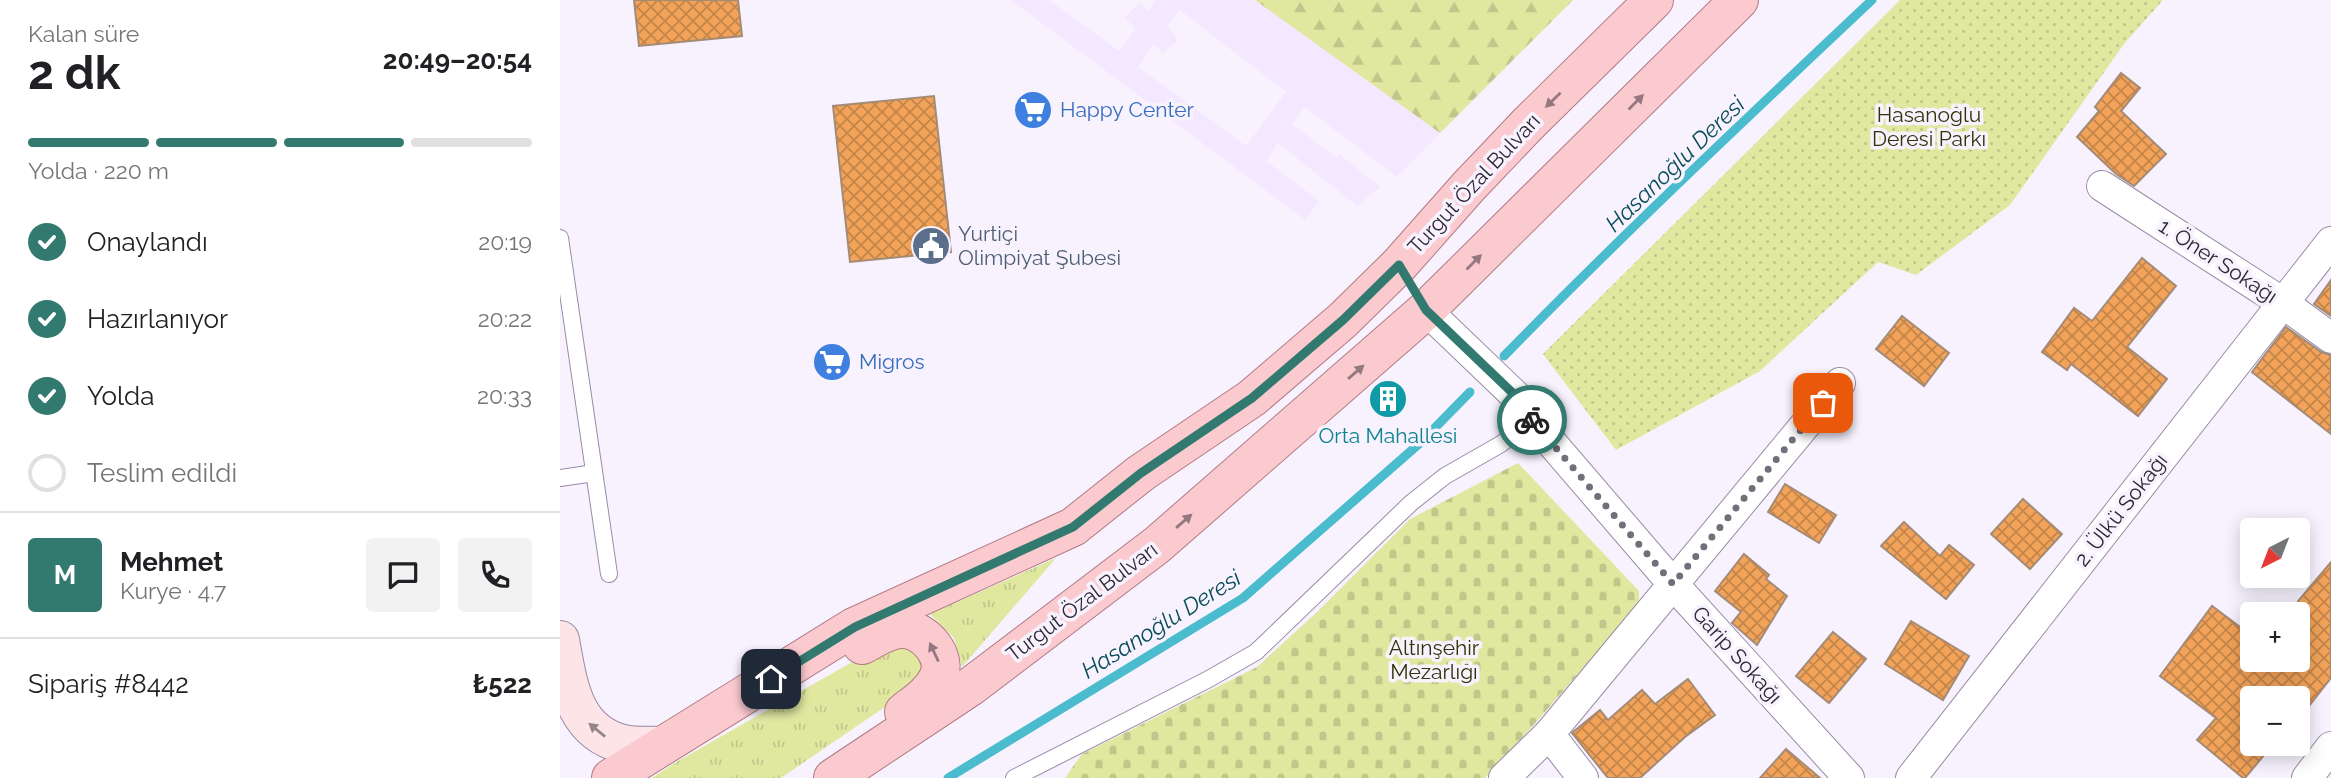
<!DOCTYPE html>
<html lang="tr">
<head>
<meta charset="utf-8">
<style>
	body { margin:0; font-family:Raleway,sans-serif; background:#f2f2f2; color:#202124; height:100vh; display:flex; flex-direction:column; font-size:26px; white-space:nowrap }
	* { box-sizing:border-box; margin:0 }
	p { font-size:23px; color:#757577 }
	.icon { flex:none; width:38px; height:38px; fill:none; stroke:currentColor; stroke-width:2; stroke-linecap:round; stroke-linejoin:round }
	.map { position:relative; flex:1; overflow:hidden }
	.side { display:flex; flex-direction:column; background:#fff; width:560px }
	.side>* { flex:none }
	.needle { width:46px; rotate:222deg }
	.controls { position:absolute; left:1680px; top:518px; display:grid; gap:14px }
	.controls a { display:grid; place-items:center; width:70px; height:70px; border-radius:7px; background:#fff; box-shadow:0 4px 18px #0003; font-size:35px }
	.pin { position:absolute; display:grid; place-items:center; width:60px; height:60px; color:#fff; margin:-30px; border-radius:14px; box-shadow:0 4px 10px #0006 }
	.courier { position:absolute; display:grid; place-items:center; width:70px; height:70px; margin:-35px; border:5px solid #327970; border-radius:50%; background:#fff; color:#222; box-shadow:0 2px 9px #0007 }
	.overview em { font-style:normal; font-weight:700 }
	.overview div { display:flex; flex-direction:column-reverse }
	.overview { display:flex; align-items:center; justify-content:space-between; height:119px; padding:0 28px }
	h1 { font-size:46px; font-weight:700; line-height:52px }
	.bar { display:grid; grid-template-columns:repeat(4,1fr); gap:10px 7px; align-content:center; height:84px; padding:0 28px }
	.bar i { height:9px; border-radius:5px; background:#e0e0e0 }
	.bar .on { background:#327970 }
	.bar p { grid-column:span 4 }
	.line { display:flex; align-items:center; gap:18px; padding:0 28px; border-top:2px solid #e0e0e0 }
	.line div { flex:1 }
	.round { display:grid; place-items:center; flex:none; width:74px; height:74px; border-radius:7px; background:#f2f2f2 }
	ol { padding:0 28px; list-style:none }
	li { display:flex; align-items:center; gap:21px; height:77px }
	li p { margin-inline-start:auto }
	li .icon { padding:7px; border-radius:50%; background:#327970; color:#fff; stroke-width:4 }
	li:last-child { color:#757577 }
	li i { width:38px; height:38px; border:4px solid #e0e0e0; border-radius:50% }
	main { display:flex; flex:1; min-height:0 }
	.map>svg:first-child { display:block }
	.built { fill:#f3e8ff; fill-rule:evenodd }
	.grass { fill:url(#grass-tufts) }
	.forest { fill:url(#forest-firs) }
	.cemetery { fill:url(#cemetery-stones) }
	.park { fill:url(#park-dots) }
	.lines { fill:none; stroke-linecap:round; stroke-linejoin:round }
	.stream { stroke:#4bbcce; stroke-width:9 }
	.building { fill:url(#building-cross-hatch); stroke:#a48b76; stroke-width:2 }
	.lane-casing { stroke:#988ba6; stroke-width:18 }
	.street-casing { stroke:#988ba6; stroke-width:32 }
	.secondary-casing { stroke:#988ba6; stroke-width:40 }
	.primary-casing { stroke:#b17a83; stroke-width:40 }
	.lane { stroke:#fff; stroke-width:16 }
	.street { stroke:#fff; stroke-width:30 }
	.secondary { stroke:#fde4e7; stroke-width:38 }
	.primary { stroke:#fbcacf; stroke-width:38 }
	.oneway { fill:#947880 }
	.oneway2 { fill:#94868c }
	.done { stroke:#736e79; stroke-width:7; stroke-dasharray:0 12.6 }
	.route { stroke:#327970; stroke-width:9 }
	.labels { text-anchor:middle; stroke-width:7; stroke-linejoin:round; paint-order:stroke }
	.shop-label { font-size:21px; fill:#366cbe; stroke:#f7f2fe; text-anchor:start }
	.park-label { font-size:21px; fill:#313406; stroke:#f7f2fe }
	.street-label { font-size:21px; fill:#2c2732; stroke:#f7f2fe }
	.service-label { font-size:21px; fill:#4e5e75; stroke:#f7f2fe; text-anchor:start }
	.culture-label { font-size:21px; fill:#0d838f; stroke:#f7f2fe }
	.water-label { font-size:23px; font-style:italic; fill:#084d57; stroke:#f7f2fe }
</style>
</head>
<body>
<main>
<section class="side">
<div class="overview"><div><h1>2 dk</h1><p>Kalan süre</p></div><em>20:49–20:54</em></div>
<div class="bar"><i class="on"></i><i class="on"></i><i class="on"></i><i></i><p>Yolda · 220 m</p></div>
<ol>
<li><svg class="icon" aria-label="check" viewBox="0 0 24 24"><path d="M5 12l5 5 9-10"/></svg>Onaylandı<p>20:19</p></li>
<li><svg class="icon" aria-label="check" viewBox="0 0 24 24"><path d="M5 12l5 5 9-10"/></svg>Hazırlanıyor<p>20:22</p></li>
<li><svg class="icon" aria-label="check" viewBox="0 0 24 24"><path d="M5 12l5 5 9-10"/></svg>Yolda<p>20:33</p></li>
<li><i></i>Teslim edildi</li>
</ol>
<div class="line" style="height:126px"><b class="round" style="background:#327970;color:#fff">M</b><div><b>Mehmet</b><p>Kurye · 4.7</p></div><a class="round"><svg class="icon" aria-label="chat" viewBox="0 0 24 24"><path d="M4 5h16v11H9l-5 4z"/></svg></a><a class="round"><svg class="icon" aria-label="phone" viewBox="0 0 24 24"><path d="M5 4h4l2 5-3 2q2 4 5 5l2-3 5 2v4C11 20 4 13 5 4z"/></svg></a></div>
<div class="line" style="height:91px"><div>Sipariş #8442</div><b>₺522</b></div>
</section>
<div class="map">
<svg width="1771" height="778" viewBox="0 0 1771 778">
	<defs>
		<pattern id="grass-tufts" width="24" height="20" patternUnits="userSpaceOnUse" patternTransform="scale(1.75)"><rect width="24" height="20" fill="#e0e8a0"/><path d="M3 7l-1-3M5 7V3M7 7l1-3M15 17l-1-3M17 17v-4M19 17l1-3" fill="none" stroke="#c0c78a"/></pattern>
		<pattern id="forest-firs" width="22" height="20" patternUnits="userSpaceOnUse" patternTransform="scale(1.75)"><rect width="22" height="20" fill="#e0e8a0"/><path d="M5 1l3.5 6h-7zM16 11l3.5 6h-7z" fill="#c0c78a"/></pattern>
		<pattern id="cemetery-stones" width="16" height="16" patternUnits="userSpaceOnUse" patternTransform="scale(1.75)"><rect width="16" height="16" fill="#e0e8a0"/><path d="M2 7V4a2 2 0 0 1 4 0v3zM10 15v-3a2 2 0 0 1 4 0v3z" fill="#c0c78a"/></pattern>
		<pattern id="park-dots" width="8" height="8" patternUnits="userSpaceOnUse" patternTransform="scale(1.75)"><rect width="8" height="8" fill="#e0e8a0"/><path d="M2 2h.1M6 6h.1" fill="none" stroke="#c0c78a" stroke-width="1.8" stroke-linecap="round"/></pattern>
		<pattern id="building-cross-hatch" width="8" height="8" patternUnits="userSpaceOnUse" patternTransform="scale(1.75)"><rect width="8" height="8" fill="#f2a359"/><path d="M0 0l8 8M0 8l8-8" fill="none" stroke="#c4854a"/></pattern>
	</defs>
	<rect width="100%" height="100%" fill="#f7f2fe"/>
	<!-- built -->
	<path class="built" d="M 451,0 L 489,0 L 559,51 L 575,29 L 565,17 L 580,3 L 588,12 L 596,0 L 1013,0 L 837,177 L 745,107 L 732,124 L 776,157 L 779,154 L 820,187 L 797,206 L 718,143 L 706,161 L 759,201 L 745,220 ZM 620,10 L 726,92 L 686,146 L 578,67 L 594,44 L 603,53 L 618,40 L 607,26 Z"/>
	<!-- grass -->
	<g class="grass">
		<path d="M 496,558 L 402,667 L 394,638 L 370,614 Z"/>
		<path d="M 351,641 L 366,668 L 338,698 L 221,778 L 92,778 L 118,761 L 308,653 Z"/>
	</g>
	<!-- forest -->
	<path class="forest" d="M 695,0 L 1013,0 L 880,133 Z"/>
	<!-- cemetery -->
	<path class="cemetery" d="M 958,463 L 1079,591 L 1079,603 L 979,719 L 925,778 L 505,778 L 522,754 L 697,667 L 756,613 L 850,519 Z"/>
	<!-- park -->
	<path class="park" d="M 1340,0 L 1603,0 L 1564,44 L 1450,205 L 1356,275 L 1318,262 L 1200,371 L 1056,450 L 983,354 Z"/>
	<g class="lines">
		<!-- stream -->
		<g class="stream">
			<path d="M 944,356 C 1063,234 1188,117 1312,0"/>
			<path d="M 388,778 L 683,598 L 860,443 L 910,392"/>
		</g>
	</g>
	<!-- building -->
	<g class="building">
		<path d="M 74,0 L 178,0 L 182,36 L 79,46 Z"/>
		<path d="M 1561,73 L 1580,88 L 1561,111 L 1606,154 L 1574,186 L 1556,174 L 1517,137 L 1539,111 L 1535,107 Z"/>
		<path d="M 374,96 L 391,252 L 290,262 L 273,106 Z"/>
		<path d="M 1582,258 L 1616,286 L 1567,347 L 1607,379 L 1578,416 L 1511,364 L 1507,370 L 1482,352 L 1514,308 L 1532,321 Z"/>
		<path d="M 1771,280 L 1771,316 L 1754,304 Z"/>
		<path d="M 1342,316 L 1389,353 L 1364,386 L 1316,349 Z"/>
		<path d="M 1726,327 L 1761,352 L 1771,355 L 1771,434 L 1692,372 Z"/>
		<path d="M 1225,484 L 1276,515 L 1259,543 L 1208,512 Z"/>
		<path d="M 1463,499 L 1502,534 L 1470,569 L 1431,534 Z"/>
		<path d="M 1344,522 L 1380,556 L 1389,545 L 1414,565 L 1386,599 L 1321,546 Z"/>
		<path d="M 1184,554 L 1209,575 L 1206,579 L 1227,596 L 1197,645 L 1172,623 L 1181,612 L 1155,591 Z"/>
		<path d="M 1771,562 L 1771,678 L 1738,720 L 1738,698 L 1692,698 L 1692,744 L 1705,754 L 1685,778 L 1683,778 L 1637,740 L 1656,718 L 1600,676 L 1652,606 L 1692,636 L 1692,660 L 1738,660 L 1738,601 Z"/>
		<path d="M 1351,621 L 1409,656 L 1383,700 L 1325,664 Z"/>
		<path d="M 1273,632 L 1306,659 L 1269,703 L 1236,676 Z"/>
		<path d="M 1128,679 L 1155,715 L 1125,737 L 1080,778 L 1048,778 L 1012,733 L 1040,710 L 1048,720 L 1082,690 L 1095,704 Z"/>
		<path d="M 1226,749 L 1260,778 L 1200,778 Z"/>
	</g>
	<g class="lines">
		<defs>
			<g id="lane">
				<path d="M 0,238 L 49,574"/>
				<path d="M 0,478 L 34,473"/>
				<path d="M 454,778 L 647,680 L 696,652 L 851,503 L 885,476 L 941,444 L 972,420"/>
			</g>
			<g id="street">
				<path d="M 1542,186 L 1723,303 L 1771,338"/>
				<path d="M 866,310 L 961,401 L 972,420 L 1113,584 L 1289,778"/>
				<path d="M 989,734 L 1023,778"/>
				<path d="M 944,778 L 989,734 L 1280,383"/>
				<path d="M 1351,778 L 1771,242"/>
				<path d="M 1747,778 L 1771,747"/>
			</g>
			<path id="secondary" d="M 0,640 C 8,683 13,732 63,744 C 75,747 89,745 101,746"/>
			<g id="primary">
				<path d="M 302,645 C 314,639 328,629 342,629 C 364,628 389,657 378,678 C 371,693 357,702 344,712"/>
				<path d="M 51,778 L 294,627 L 513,527 L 581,473 L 692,398 L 783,320 L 839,265 L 909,186 L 968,124 L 1094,0"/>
				<path d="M 273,778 L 410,687 L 597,545 L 866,310 L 1179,0"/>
			</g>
		</defs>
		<!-- lane casing -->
		<use href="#lane" class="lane-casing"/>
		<!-- street casing -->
		<use href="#street" class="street-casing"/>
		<!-- secondary casing -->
		<use href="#secondary" class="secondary-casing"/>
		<!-- primary casing -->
		<use href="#primary" class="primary-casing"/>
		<!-- lane -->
		<use href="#lane" class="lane"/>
		<!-- street -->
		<use href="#street" class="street"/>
		<!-- secondary -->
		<use href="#secondary" class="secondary"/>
		<!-- primary -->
		<use href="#primary" class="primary"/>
	</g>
	<!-- one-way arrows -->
	<defs><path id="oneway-solid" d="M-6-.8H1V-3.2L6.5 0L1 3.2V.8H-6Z" transform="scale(1.75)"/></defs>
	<g class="oneway">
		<use href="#oneway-solid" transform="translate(993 100) rotate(136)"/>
		<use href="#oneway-solid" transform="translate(1076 102) rotate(-45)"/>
		<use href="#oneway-solid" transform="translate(914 262) rotate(-45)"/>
		<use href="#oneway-solid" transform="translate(796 372) rotate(-41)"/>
		<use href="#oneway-solid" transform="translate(624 521) rotate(-41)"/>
		<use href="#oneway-solid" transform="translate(374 652) rotate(-115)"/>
	</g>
	<use class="oneway2" href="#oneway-solid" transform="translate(37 730) rotate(-141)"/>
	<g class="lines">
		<!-- done -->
		<path class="done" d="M 972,420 L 1113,584 L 1263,403"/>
		<!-- route -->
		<path class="route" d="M 211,679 L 295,627 L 513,527 L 581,473 L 692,398 L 783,320 L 839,265 L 866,310 L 961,401 L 972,420"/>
	</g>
	<!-- icons -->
	<defs>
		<symbol id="supermarket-disc" viewBox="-11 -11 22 22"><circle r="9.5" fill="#3f7fe0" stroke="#f7f2fe"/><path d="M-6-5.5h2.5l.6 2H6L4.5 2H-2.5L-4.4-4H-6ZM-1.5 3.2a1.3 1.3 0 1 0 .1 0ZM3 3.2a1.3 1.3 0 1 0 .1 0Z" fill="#fff"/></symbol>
		<symbol id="civic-disc" viewBox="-11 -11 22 22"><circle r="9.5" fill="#5c6f8a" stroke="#f7f2fe"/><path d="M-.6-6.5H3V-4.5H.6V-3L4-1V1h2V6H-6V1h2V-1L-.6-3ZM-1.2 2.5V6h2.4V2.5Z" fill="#fff"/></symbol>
		<symbol id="building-disc" viewBox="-11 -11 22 22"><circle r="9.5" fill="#0f9aa8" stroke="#f7f2fe"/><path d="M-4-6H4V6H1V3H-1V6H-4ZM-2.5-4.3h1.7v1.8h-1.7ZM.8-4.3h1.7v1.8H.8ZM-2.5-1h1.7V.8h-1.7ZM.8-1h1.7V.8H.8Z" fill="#fff"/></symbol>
	</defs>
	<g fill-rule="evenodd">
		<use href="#supermarket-disc" x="451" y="88" width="44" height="44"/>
		<use href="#civic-disc" x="349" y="224" width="44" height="44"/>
		<use href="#supermarket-disc" x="250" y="340" width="44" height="44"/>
		<use href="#building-disc" x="806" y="377" width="44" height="44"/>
	</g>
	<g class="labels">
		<!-- shop labels -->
		<g class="shop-label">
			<text x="500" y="117">Happy Center</text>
			<text x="299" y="369">Migros</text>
		</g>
		<!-- park labels -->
		<g class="park-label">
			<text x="1369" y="122">Hasanoğlu<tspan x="1369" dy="24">Deresi Parkı</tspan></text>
			<text x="874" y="655">Altınşehir<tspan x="874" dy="24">Mezarlığı</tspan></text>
		</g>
		<!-- street labels -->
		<g class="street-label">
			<text transform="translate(914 184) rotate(-47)" y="7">Turgut Özal Bulvarı</text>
			<text transform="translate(1658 261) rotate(33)" y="7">1. Öner Sokağı</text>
			<text transform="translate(1561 510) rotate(-52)" y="7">2. Ülkü Sokağı</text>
			<text transform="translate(522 602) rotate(-37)" y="7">Turgut Özal Bulvarı</text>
			<text transform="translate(1177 655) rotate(48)" y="7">Garip Sokağı</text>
		</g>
		<!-- service labels -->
		<g class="service-label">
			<text x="398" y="241">Yurtiçi<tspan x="398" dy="24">Olimpiyat Şubesi</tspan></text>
		</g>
		<!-- culture labels -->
		<g class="culture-label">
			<text x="828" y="443">Orta Mahallesi</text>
		</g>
		<!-- water labels -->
		<g class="water-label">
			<text transform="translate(1115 164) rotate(-44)" y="8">Hasanoğlu Deresi</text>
			<text transform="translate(601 624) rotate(-32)" y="8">Hasanoğlu Deresi</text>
		</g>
	</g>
</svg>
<div class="controls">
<a><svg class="needle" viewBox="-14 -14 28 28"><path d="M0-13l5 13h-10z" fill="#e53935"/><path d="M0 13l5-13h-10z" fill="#757577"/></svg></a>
<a>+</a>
<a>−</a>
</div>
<div class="pin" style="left:1263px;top:403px;background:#ea580c"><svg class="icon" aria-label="bag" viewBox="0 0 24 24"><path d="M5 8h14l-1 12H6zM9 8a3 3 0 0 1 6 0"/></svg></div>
<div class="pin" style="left:211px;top:679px;background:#1f2937"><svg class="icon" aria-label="home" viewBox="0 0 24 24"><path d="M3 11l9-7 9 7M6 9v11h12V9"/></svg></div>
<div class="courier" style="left:972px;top:420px"><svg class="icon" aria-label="bike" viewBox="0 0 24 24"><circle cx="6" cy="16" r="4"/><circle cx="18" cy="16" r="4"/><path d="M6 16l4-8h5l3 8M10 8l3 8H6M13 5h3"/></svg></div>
</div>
</main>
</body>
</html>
